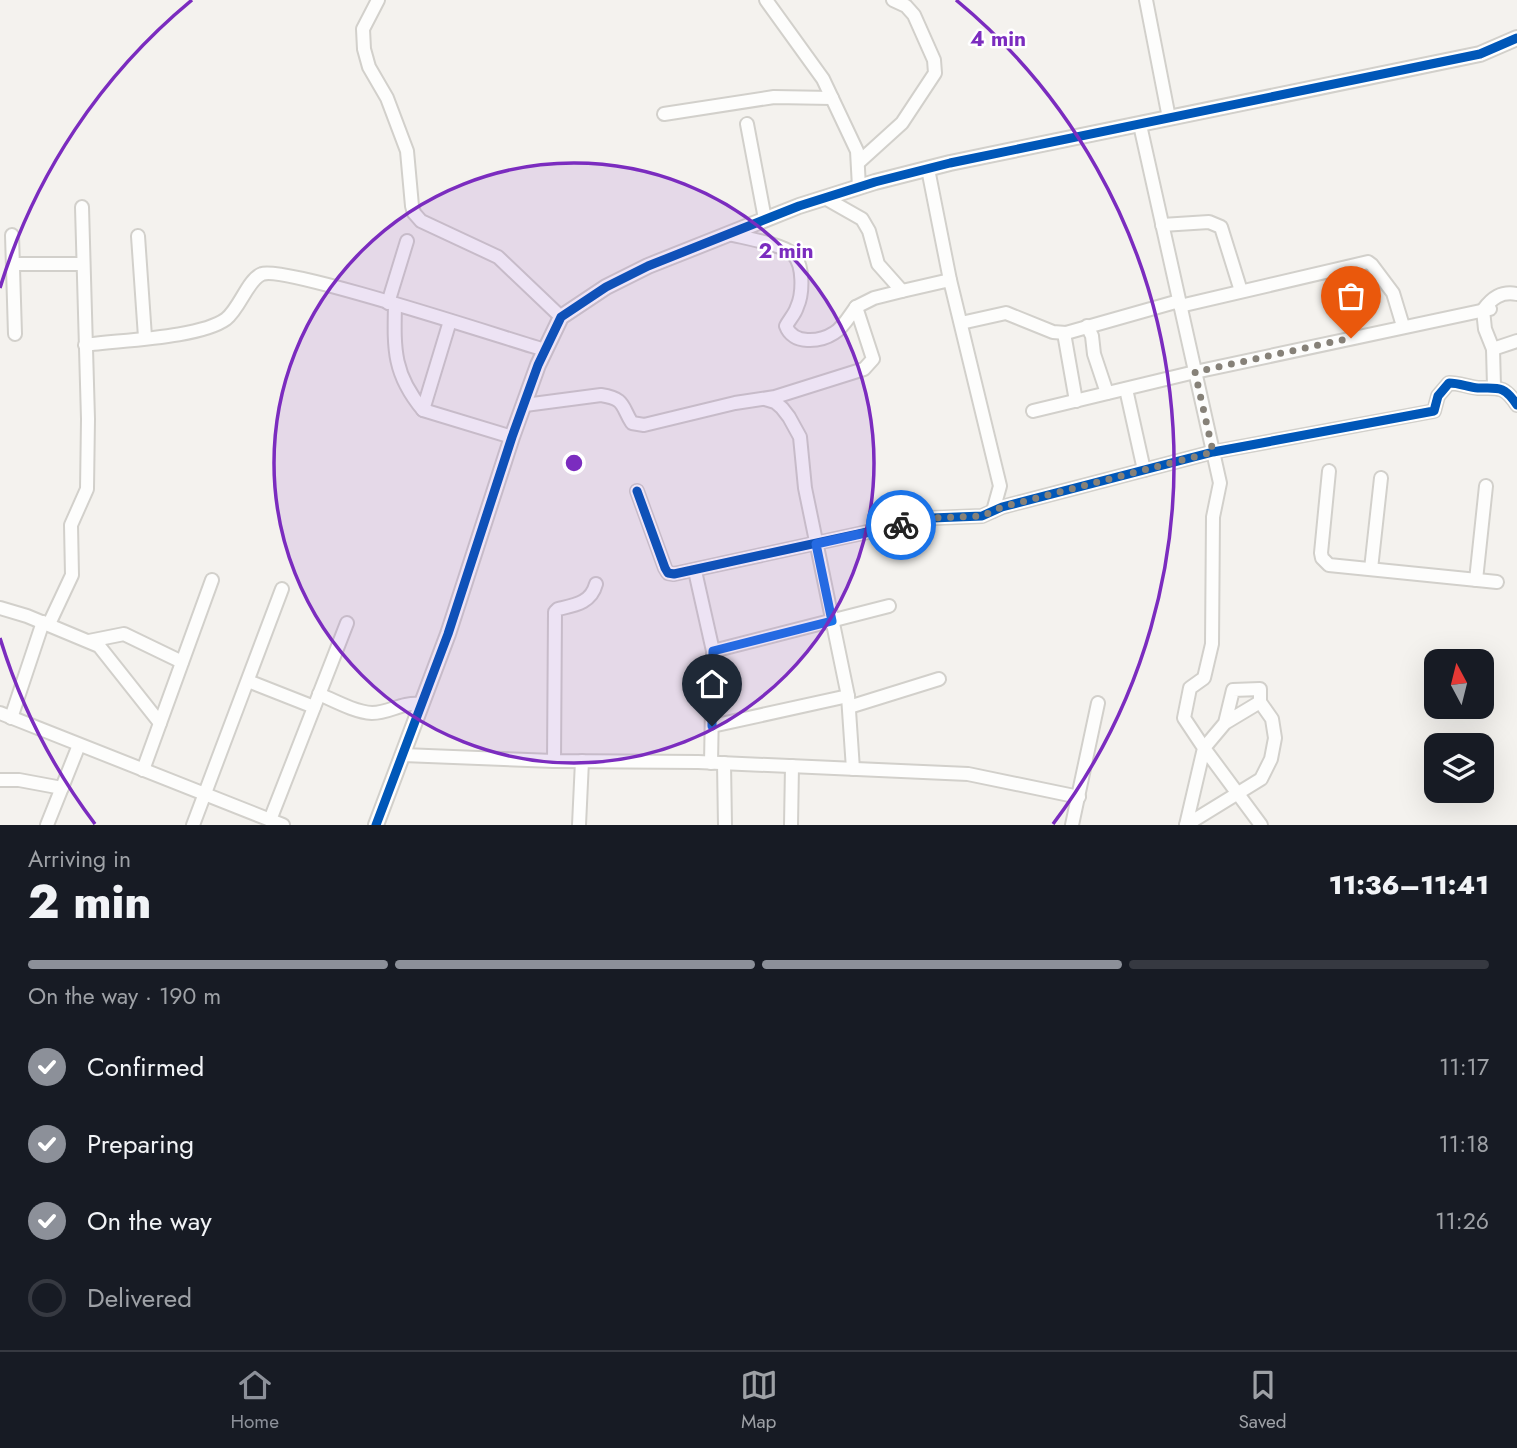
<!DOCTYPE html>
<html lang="en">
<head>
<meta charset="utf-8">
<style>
	body { margin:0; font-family:Jost,sans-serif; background:#242831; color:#f1f3f6; height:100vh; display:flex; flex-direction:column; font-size:26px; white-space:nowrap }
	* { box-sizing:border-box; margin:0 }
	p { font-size:23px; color:#9ea1a6 }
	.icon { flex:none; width:38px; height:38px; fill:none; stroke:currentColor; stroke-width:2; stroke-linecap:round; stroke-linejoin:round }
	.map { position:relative; height:825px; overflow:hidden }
	.sheet { display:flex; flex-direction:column; background:#171b24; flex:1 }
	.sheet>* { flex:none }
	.needle { width:46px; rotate:353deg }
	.tools { position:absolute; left:1424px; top:649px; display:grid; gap:14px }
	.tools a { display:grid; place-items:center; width:70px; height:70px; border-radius:14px; background:#171b24; box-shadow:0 7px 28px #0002; font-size:35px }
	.pin { position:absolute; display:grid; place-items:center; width:60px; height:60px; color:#fff; margin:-72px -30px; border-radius:50% 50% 50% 0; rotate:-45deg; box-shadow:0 0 7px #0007 }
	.pin .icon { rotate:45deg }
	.courier { position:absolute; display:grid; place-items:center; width:70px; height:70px; margin:-35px; border:5px solid #1a73e8; border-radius:50%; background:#fff; color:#222; box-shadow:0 2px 9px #0007 }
	.summary em { font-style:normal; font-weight:800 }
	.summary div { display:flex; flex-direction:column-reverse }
	.summary { display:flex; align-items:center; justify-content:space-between; height:119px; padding:0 28px }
	h1 { font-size:46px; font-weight:800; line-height:52px }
	.bar { display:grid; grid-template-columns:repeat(4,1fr); gap:10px 7px; align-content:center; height:84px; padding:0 28px }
	.bar i { height:9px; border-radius:5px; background:#363941 }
	.bar .selected { background:#8c9099 }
	.bar p { grid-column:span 4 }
	ol { padding:0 28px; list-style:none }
	li { display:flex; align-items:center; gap:21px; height:77px }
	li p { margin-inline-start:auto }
	li .icon { padding:7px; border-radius:50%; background:#8c9099; color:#fff; stroke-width:4 }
	li:last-child { color:#9ea1a6 }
	li i { width:38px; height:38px; border:4px solid #363941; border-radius:50% }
	.menu { display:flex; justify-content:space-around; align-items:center; height:98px; border-top:2px solid #363941; background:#171b24; font-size:19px; color:#9ea1a6 }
	.menu a { display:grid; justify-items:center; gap:4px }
	.menu .selected { color:#8c9099 }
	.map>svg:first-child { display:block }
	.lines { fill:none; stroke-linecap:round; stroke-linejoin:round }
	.minor-casing { stroke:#d2d0cb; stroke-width:16 }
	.tertiary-casing { stroke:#d2d0cb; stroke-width:18 }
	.minor { stroke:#fdfdfc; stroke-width:12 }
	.tertiary { stroke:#fdfdfc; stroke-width:14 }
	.cycleway-casing { stroke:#fff; stroke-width:13 }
	.cycleway { stroke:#0057b8; stroke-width:9 }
	.done { stroke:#868178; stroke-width:7; stroke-dasharray:0 12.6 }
	.route { stroke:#1a73e8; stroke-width:9 }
	.ring { fill:none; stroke:#7b2cbf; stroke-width:3.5 }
	.centre { fill:#7b2cbf; stroke:#fff; stroke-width:3.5 }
	.ring-label { font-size:21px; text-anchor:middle; font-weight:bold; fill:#7b2cbf; stroke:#fff; stroke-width:5; stroke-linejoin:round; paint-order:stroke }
</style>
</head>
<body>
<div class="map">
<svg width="1517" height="825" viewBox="0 0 1517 825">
	<rect width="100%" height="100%" fill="#f4f2ee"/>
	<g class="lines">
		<defs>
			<g id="minor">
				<path d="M 378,0 L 363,29 L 364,49 L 369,67 L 387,98 L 407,151 L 412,206 L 414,213 L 421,221 L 498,257 L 561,317"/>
				<path d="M 766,0 L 823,79 L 857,151 L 859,187"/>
				<path d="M 1146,0 L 1169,118"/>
				<path d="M 664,114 L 774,97 L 832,98"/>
				<path d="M 747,124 L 765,219"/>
				<path d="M 1140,125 L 1220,483 L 1213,517 L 1212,644 L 1204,678 L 1190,688 L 1184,718 L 1204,748 L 1186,825"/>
				<path d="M 859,162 L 902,123 L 935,73 L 934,60 L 914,15 L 906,6 L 893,0"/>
				<path d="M 928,169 L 950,280"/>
				<path d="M 1162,225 L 1209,222 L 1221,227 L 1241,291"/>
				<path d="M 729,234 C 745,238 782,244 793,254 C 804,265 803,294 797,307 C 795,314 789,320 786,326 C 793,345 820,342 834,333 C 843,328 850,315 856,307"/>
				<path d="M 12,235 L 15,334"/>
				<path d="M 138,236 L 145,337"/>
				<path d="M 13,264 L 83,264"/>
				<path d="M 902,291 L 950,280 L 1000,486 L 993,511"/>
				<path d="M 388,303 L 407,241"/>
				<path d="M 395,305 C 394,349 393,374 423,410 L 512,437"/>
				<path d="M 1180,306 L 1368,262 L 1372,265 L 1393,293 L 1403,326"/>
				<path d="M 961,323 L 1006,313 L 1053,332 L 1066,333 L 1179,301"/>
				<path d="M 1087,326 L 1092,336 L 1094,354 L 1107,393"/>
				<path d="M 1064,333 L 1076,401"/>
				<path d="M 85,345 C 120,340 200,338 226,319 C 240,308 248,279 262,274 C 284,265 507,339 545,350"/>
				<path d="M 1493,349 L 1485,329 L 1483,310 C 1492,298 1501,291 1517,294"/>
				<path d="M 1494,386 L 1493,349 L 1517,341"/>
				<path d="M 1126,389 L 1144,470"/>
				<path d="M 765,399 L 775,402 L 782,408 L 789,417 L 800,437 L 805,488 L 848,696 L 853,769"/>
				<path d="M 525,405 L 601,395 C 626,399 621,406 632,423 L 644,425 L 735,403 L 775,397 L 864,369 L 873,359 L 856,307 L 874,298 L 902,291 L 878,264 L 869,231 L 862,219 L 825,198"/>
				<path d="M 423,410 L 450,321"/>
				<path d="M 1033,411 L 1195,372 L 1490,309"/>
				<path d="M 1329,471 L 1321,553 L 1322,558 L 1329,565 L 1497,582"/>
				<path d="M 637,491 L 665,568 L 668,573 L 674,574 L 932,518 L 982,516 L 1002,507 L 1213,452 L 1434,411 L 1438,396 L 1449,383 C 1459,383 1468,387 1478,388 C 1498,388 1504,385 1517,405"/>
				<path d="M 1371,569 L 1381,478"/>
				<path d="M 695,571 L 713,651 L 711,763"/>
				<path d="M 1476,580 L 1486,486"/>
				<path d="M 0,608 L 27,616 L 99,646 L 160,723"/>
				<path d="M 49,624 L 72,575 L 71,525 L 87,489 L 88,419 L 82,207"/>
				<path d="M 89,641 L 124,634 L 182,662"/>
				<path d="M 713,651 L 889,606"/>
				<path d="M 248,681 L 314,707"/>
				<path d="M 319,694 C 335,701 355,712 372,713 C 391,713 399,702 422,704"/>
				<path d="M 849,707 L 939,679"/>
				<path d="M 0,713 L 283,825"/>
				<path d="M 11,718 L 43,622"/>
				<path d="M 1225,723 L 1260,702 L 1260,689 L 1233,690 L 1225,723 L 1204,748 L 1261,825"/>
				<path d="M 712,726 L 848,696"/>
				<path d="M 403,755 L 554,761 L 698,762 L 968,774 L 1079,797"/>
				<path d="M 554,761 L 555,612 L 558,609 C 575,605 591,603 596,584"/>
				<path d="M 724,763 L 725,825"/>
				<path d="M 143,770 L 212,580"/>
				<path d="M 0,780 L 19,780 L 62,788"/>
				<path d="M 270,820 L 347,623"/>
				<path d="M 47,825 L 79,745"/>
				<path d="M 193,825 L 282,589"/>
				<path d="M 579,825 L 582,761"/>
				<path d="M 791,825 L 792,766"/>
				<path d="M 1072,825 L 1098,703"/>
				<path d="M 1186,825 L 1261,779 L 1271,759 L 1275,738 L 1272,719 L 1260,702"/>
			</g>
			<path id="tertiary" d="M 376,825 L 448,634 L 512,437 L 538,365 L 561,317 L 606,287 L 648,266 L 799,206 L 875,182 L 950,163 L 1480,54 L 1517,38"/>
		</defs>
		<!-- minor casing -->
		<use href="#minor" class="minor-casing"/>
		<!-- tertiary casing -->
		<use href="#tertiary" class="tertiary-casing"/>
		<!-- minor -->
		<use href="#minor" class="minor"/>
		<!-- tertiary -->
		<use href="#tertiary" class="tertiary"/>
		<defs>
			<g id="cycleway">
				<path d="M 637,491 L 665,568 L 668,573 L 674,574 L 932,518 L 982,516 L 1002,507 L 1213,452 L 1434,411 L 1438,396 L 1449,383 C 1459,383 1468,387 1478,388 C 1498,388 1504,385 1517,405"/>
				<path d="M 376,825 L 448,634 L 512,437 L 538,365 L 561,317 L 606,287 L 648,266 L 799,206 L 875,182 L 950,163 L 1480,54 L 1517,38"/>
			</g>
		</defs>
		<!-- cycleway casing -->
		<use href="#cycleway" class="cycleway-casing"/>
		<!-- cycleway -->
		<use href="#cycleway" class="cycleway"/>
	</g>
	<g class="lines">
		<!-- done -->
		<path class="done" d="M 901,525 L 932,518 L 982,516 L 1002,507 L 1213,452 L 1195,372 L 1351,338"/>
		<!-- route -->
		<path class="route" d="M 712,726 L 713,651 L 832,621 L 816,544 L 901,525"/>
	</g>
	<!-- distance rings -->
	<circle cx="574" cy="463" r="300" fill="#7b2cbf" fill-opacity=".12"/>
	<g class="ring">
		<circle cx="574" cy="463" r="300"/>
		<path d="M95 824A600 600 0 0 1 0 638M0 288A600 600 0 0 1 192 0M956 0A600 600 0 0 1 1053 824"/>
	</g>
	<circle cx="574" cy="463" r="10" class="centre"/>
	<g class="ring-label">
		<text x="998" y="46">4 min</text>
		<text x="786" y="258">2 min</text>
	</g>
</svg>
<div class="tools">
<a><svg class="needle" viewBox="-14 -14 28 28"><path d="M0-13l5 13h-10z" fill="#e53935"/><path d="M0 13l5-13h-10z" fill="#9ea1a6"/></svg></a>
<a><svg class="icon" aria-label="layers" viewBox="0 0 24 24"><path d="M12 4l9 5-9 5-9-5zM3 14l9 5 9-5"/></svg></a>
</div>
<div class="pin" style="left:1351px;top:338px;background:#ea580c"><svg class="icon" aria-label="bag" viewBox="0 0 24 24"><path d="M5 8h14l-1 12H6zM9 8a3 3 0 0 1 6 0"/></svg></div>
<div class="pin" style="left:712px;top:726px;background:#1f2937"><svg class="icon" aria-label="home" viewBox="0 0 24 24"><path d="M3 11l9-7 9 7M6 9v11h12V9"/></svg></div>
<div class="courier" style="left:901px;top:525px"><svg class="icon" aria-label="bike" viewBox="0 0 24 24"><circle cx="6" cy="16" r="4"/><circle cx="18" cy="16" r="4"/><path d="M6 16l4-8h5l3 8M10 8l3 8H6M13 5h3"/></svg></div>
</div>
<section class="sheet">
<div class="summary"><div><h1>2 min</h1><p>Arriving in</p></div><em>11:36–11:41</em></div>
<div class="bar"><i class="selected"></i><i class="selected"></i><i class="selected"></i><i></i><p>On the way · 190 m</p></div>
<ol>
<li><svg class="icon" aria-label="check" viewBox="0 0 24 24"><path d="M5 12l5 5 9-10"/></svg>Confirmed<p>11:17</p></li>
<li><svg class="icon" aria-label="check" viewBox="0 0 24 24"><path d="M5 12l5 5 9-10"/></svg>Preparing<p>11:18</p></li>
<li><svg class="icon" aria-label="check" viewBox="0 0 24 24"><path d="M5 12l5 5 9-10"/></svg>On the way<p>11:26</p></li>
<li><i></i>Delivered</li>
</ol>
</section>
<nav class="menu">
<a class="selected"><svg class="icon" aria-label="home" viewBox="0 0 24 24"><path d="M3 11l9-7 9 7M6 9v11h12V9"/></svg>Home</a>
<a><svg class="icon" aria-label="map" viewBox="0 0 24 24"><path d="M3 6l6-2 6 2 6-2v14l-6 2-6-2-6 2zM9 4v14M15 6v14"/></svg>Map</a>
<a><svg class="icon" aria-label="saved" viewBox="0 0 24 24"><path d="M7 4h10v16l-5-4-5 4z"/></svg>Saved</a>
</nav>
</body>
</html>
